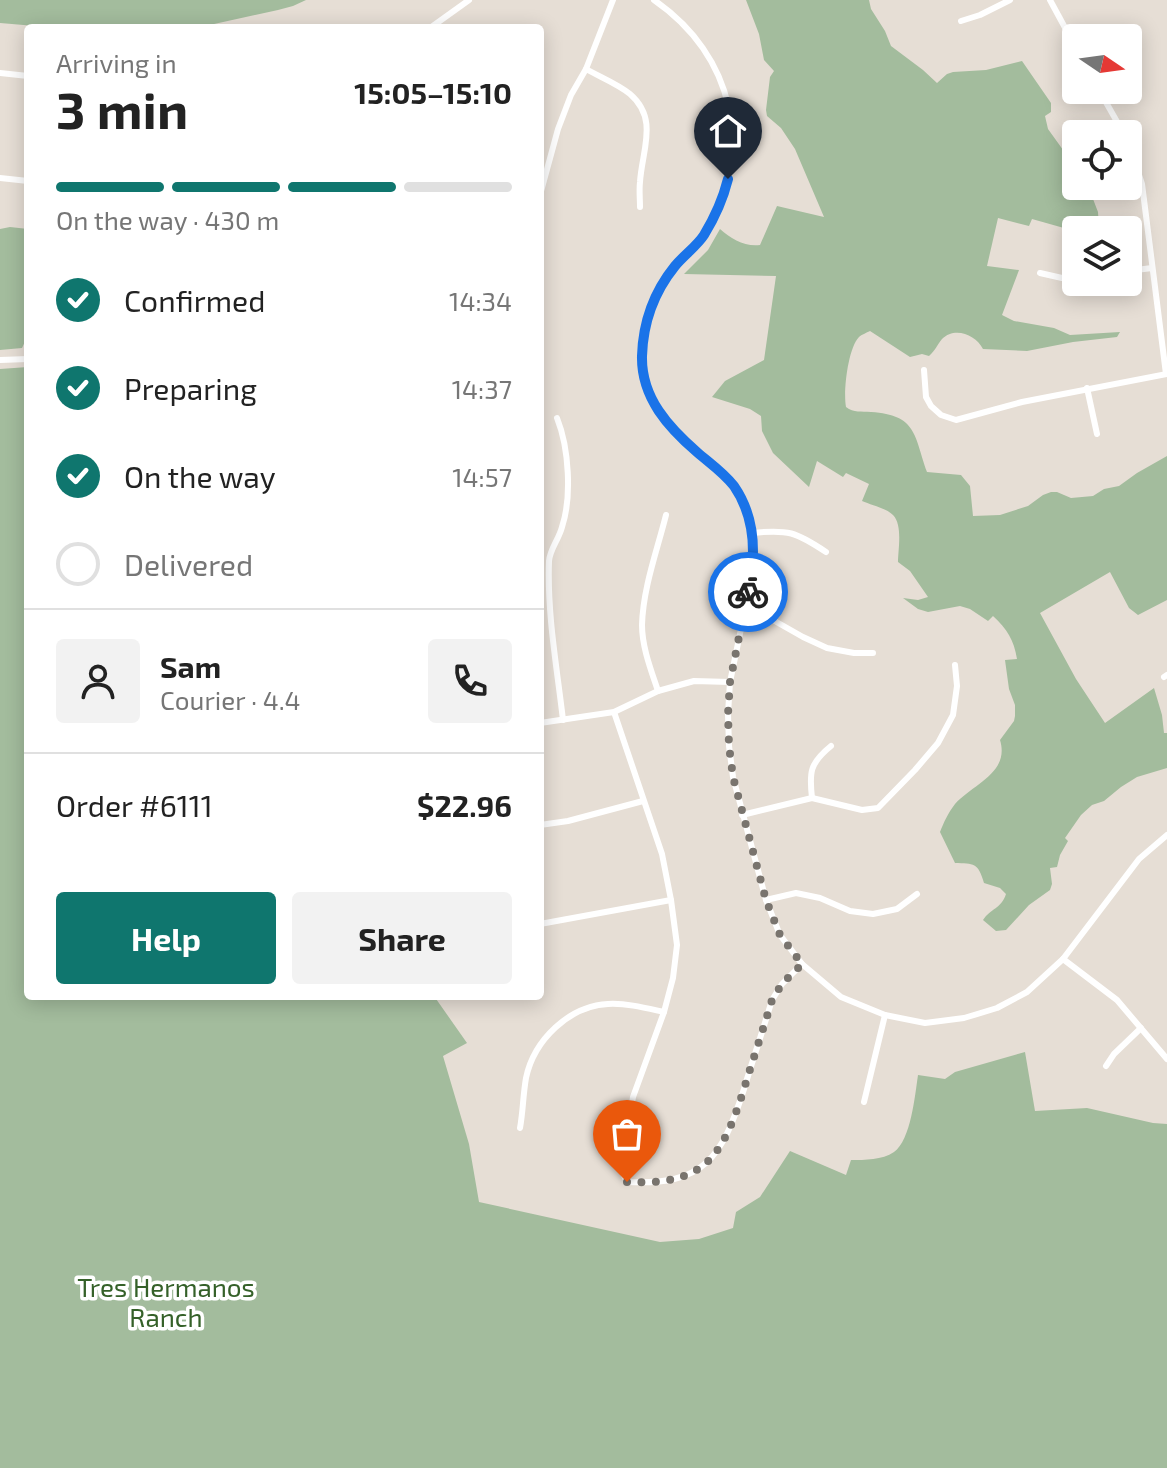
<!DOCTYPE html>
<html lang="en">
<head>
<meta charset="utf-8">
<style>
	body { margin:0; font-family:"Exo 2",sans-serif; background:#f2f2f2; color:#222; height:100vh; display:flex; flex-direction:column; font-size:30px; white-space:nowrap }
	* { box-sizing:border-box; margin:0 }
	p { font-size:26px; color:#767676 }
	.icon { flex:none; width:44px; height:44px; fill:none; stroke:currentColor; stroke-width:2; stroke-linecap:round; stroke-linejoin:round }
	.map { position:relative; flex:1; overflow:hidden }
	.sheet { position:absolute; left:24px; top:24px; width:520px; height:976px; display:flex; flex-direction:column; background:#fff; border-radius:8px; box-shadow:0 4px 20px #0003 }
	.sheet>* { flex:none }
	.needle { width:52px; rotate:103deg }
	.buttons { position:absolute; left:1062px; top:24px; display:grid; gap:16px }
	.buttons a { display:grid; place-items:center; width:80px; height:80px; border-radius:8px; background:#fff; box-shadow:0 4px 20px #0003; font-size:40px }
	.pin { position:absolute; display:grid; place-items:center; width:68px; height:68px; color:#fff; margin:-82px -34px; border-radius:50% 50% 50% 0; rotate:-45deg; box-shadow:0 0 8px #0007 }
	.pin .icon { rotate:45deg }
	.courier { position:absolute; display:grid; place-items:center; width:80px; height:80px; margin:-40px; border:6px solid #1a73e8; border-radius:50%; background:#fff; color:#222; box-shadow:0 2px 10px #0007 }
	.headline em { font-style:normal; font-weight:700 }
	.headline div { display:flex; flex-direction:column-reverse }
	.headline { display:flex; align-items:center; justify-content:space-between; height:136px; padding:0 32px }
	h1 { font-size:52px; font-weight:700; line-height:60px }
	.bar { display:grid; grid-template-columns:repeat(4,1fr); gap:12px 8px; align-content:center; height:96px; padding:0 32px }
	.bar i { height:10px; border-radius:6px; background:#e0e0e0 }
	.bar .current { background:#0f766e }
	.bar p { grid-column:span 4 }
	.line { display:flex; align-items:center; gap:20px; padding:0 32px; border-top:2px solid #e0e0e0 }
	.line div { flex:1 }
	.round { display:grid; place-items:center; flex:none; width:84px; height:84px; border-radius:8px; background:#f2f2f2 }
	ol { padding:0 32px; list-style:none }
	li { display:flex; align-items:center; gap:24px; height:88px }
	li p { margin-inline-start:auto }
	li .icon { padding:8px; border-radius:50%; background:#0f766e; color:#fff; stroke-width:4 }
	li:last-child { color:#767676 }
	li i { width:44px; height:44px; border:4px solid #e0e0e0; border-radius:50% }
	.cta { display:flex; gap:16px; margin-top:auto; padding:16px 32px }
	.cta a { flex:1; height:92px; border-radius:8px; background:#0f766e; color:#fff; font-size:32px; font-weight:700; line-height:92px; text-align:center }
	.cta a+a { background:#f2f2f2; color:#222 }
	.map>svg:first-child { display:block }
	.green { fill:#a3bc9d }
	.lines { fill:none; stroke-linecap:round; stroke-linejoin:round }
	.street { stroke:#fff; stroke-width:6 }
	.done { stroke:#79746e; stroke-width:8; stroke-dasharray:0 14.4 }
	.route { stroke:#1a73e8; stroke-width:10 }
	.labels { text-anchor:middle; stroke-width:7; stroke-linejoin:round; paint-order:stroke }
	.park-label { font-size:26px; fill:#356129; stroke:#fff }
</style>
</head>
<body>
<div class="map">
<svg width="1167" height="1468" viewBox="0 0 1167 1468">
	<rect width="100%" height="100%" fill="#e6ded5"/>
	<!-- green -->
	<g class="green">
		<path d="M 0,0 L 306,0 L 293,6 L 278,10 L 196,28 L 59,28 L 0,23 Z"/>
		<path d="M 746,0 L 869,0 L 871,9 L 885,31 L 891,46 L 923,70 L 937,83 L 947,74 L 953,72 L 986,70 L 1022,61 L 1051,103 L 1051,112 L 1045,116 L 1048,129 L 1076,168 L 1076,186 L 1088,186 L 1098,212 L 1099,228 L 1071,230 L 1032,219 L 1029,226 L 998,218 L 987,266 L 1019,270 L 1002,315 L 1014,321 L 1054,328 L 1070,335 L 1120,332 L 1117,337 L 1073,342 L 1027,351 L 983,349 C 976,335 955,326 942,339 C 937,345 935,351 929,356 L 922,354 L 910,357 L 870,331 C 868,332 861,335 859,337 C 848,348 843,392 846,407 C 854,413 861,411 871,412 C 917,415 914,435 927,472 L 961,475 L 970,486 L 973,516 L 1000,515 L 1028,506 L 1043,495 L 1051,492 L 1057,492 L 1071,498 L 1093,496 L 1104,489 L 1119,486 L 1137,473 L 1167,456 L 1167,600 L 1138,615 L 1129,608 L 1110,572 L 1040,613 L 1076,679 L 1105,723 L 1154,688 L 1162,715 L 1164,733 L 1167,733 L 1167,768 L 1137,777 L 1121,787 L 1104,801 L 1092,805 L 1081,815 L 1065,838 L 1068,841 L 1060,855 L 1057,867 L 1050,868 L 1052,884 L 1050,890 L 1029,905 L 1006,930 L 996,931 L 983,920 C 991,908 1001,909 1006,894 L 1000,888 L 984,883 C 978,862 974,864 955,863 L 940,832 C 944,822 948,813 955,804 C 973,784 1010,773 1000,740 L 1014,721 L 1015,716 L 1015,705 L 1009,689 L 1005,660 L 1017,659 C 1014,640 1007,629 993,616 L 988,621 L 970,609 L 960,606 L 928,612 L 918,609 L 903,598 L 918,600 L 928,597 L 910,571 L 898,562 C 898,550 903,525 893,515 C 886,508 871,505 862,501 L 869,484 L 846,473 L 843,477 L 817,461 L 809,487 L 773,453 L 762,431 L 761,416 L 750,409 L 712,397 L 725,381 L 764,360 L 776,276 L 684,274 L 708,250 L 720,229 C 731,239 745,247 760,245 L 777,206 L 824,217 L 795,149 L 781,128 L 767,116 L 766,110 L 770,77 L 774,71 L 764,60 L 759,34 Z"/>
		<path d="M 10,227 L 28,229 L 28,335 L 22,348 L 0,350 L 0,229 Z"/>
		<path d="M 28,367 L 28,996 L 434,996 L 467,1043 L 443,1056 L 469,1144 L 479,1202 L 660,1242 L 699,1239 L 733,1228 L 736,1212 L 760,1197 L 790,1151 L 846,1175 L 851,1160 C 865,1160 882,1160 894,1152 C 911,1140 915,1095 918,1075 L 945,1079 L 955,1072 L 1025,1052 L 1035,1111 L 1087,1108 L 1153,1123 L 1167,1124 L 1167,1468 L 0,1468 L 0,369 Z"/>
	</g>
	<g class="lines">
		<!-- street -->
		<g class="street">
			<path d="M 654,0 C 734,55 756,151 704,234 C 697,246 685,255 676,266 C 654,291 644,322 642,355 C 640,397 671,431 701,456 C 714,466 727,475 736,489 C 751,513 755,543 753,571 L 730,682 L 728,714 L 729,746 L 733,777 L 766,900 L 780,935 L 802,964 L 841,997 L 885,1015 L 925,1023 L 964,1018 L 997,1008 L 1027,992 L 1063,959 L 1139,859 L 1167,835"/>
			<path d="M 1050,0 L 1076,48"/>
			<path d="M 961,21 L 980,15 L 1010,0"/>
			<path d="M 430,28 L 469,0"/>
			<path d="M 586,69 C 600,77 618,84 630,94 C 659,119 642,150 640,182 C 639,190 640,199 640,207"/>
			<path d="M 0,73 L 28,76"/>
			<path d="M 1099,90 L 1124,134"/>
			<path d="M 1128,142 L 1142,184 L 1166,374"/>
			<path d="M 0,178 L 28,181"/>
			<path d="M 540,195 L 558,129 L 571,95 L 586,69 L 613,0"/>
			<path d="M 1128,271 L 1152,268"/>
			<path d="M 1040,273 L 1062,278 L 1076,277"/>
			<path d="M 0,360 L 28,359"/>
			<path d="M 924,370 L 926,397 L 931,406 L 941,415 L 956,420 L 1022,402 L 1167,374"/>
			<path d="M 1087,388 L 1097,434"/>
			<path d="M 557,418 C 569,448 572,497 562,527 C 559,539 550,549 549,561 C 547,614 557,668 563,720"/>
			<path d="M 752,533 C 788,529 796,532 826,552"/>
			<path d="M 744,611 L 773,620 L 803,637 L 827,648 L 854,653 L 873,653"/>
			<path d="M 1164,677 L 1167,675"/>
			<path d="M 658,691 C 651,670 642,647 642,625 C 643,588 657,551 666,515"/>
			<path d="M 614,712 L 662,854 L 671,900 L 677,945 L 673,978 L 664,1012 L 633,1097 L 621,1170 L 627,1182 C 705,1186 722,1157 744,1089 C 753,1059 763,1030 772,1000 L 782,984 L 802,964"/>
			<path d="M 540,723 L 614,712 L 658,691 L 694,681 L 730,682"/>
			<path d="M 812,798 C 809,772 810,763 831,746"/>
			<path d="M 742,815 L 812,798 L 862,810 L 878,808 L 915,770 L 938,743 L 953,715 L 957,686 L 955,665"/>
			<path d="M 540,825 L 568,821 L 643,801"/>
			<path d="M 766,900 L 796,893 L 820,898 L 850,911 L 873,914 L 897,909 L 917,894"/>
			<path d="M 540,924 L 671,900"/>
			<path d="M 1063,959 L 1117,1000 L 1167,1059"/>
			<path d="M 1106,1066 L 1114,1054 L 1141,1028"/>
			<path d="M 864,1102 L 885,1015"/>
			<path d="M 520,1128 C 523,1112 523,1095 526,1078 C 534,1040 569,1006 608,1004 C 627,1003 646,1008 664,1012"/>
		</g>
	</g>
	<g class="lines">
		<!-- done -->
		<path class="done" d="M 627,1182 C 705,1186 722,1157 744,1089 C 753,1059 763,1030 772,1000 L 782,984 L 802,964 L 780,935 L 766,900 L 733,777 L 729,746 L 728,714 L 730,682 L 748,592"/>
		<!-- route -->
		<path class="route" d="M 728,179 C 723,199 715,217 704,235 C 697,246 684,255 675,266 C 654,292 643,323 642,356 C 641,398 669,428 698,453 C 711,464 724,473 734,486 C 756,518 756,557 748,592"/>
	</g>
	<g class="labels">
		<!-- park labels -->
		<g class="park-label">
			<text x="166" y="1297">Tres Hermanos<tspan x="166" dy="30">Ranch</tspan></text>
		</g>
	</g>
</svg>
<div class="buttons">
<a><svg class="needle" viewBox="-14 -14 28 28"><path d="M0-13l5 13h-10z" fill="#e53935"/><path d="M0 13l5-13h-10z" fill="#767676"/></svg></a>
<a><svg class="icon" aria-label="locate" viewBox="0 0 24 24"><circle cx="12" cy="12" r="6"/><path d="M12 2v4M12 18v4M2 12h4M18 12h4"/></svg></a>
<a><svg class="icon" aria-label="layers" viewBox="0 0 24 24"><path d="M12 4l9 5-9 5-9-5zM3 14l9 5 9-5"/></svg></a>
</div>
<div class="pin" style="left:627px;top:1182px;background:#ea580c"><svg class="icon" aria-label="bag" viewBox="0 0 24 24"><path d="M5 8h14l-1 12H6zM9 8a3 3 0 0 1 6 0"/></svg></div>
<div class="pin" style="left:728px;top:179px;background:#1f2937"><svg class="icon" aria-label="home" viewBox="0 0 24 24"><path d="M3 11l9-7 9 7M6 9v11h12V9"/></svg></div>
<div class="courier" style="left:748px;top:592px"><svg class="icon" aria-label="bike" viewBox="0 0 24 24"><circle cx="6" cy="16" r="4"/><circle cx="18" cy="16" r="4"/><path d="M6 16l4-8h5l3 8M10 8l3 8H6M13 5h3"/></svg></div>
<section class="sheet">
<div class="headline"><div><h1>3 min</h1><p>Arriving in</p></div><em>15:05–15:10</em></div>
<div class="bar"><i class="current"></i><i class="current"></i><i class="current"></i><i></i><p>On the way · 430 m</p></div>
<ol>
<li><svg class="icon" aria-label="check" viewBox="0 0 24 24"><path d="M5 12l5 5 9-10"/></svg>Confirmed<p>14:34</p></li>
<li><svg class="icon" aria-label="check" viewBox="0 0 24 24"><path d="M5 12l5 5 9-10"/></svg>Preparing<p>14:37</p></li>
<li><svg class="icon" aria-label="check" viewBox="0 0 24 24"><path d="M5 12l5 5 9-10"/></svg>On the way<p>14:57</p></li>
<li><i></i>Delivered</li>
</ol>
<div class="line" style="height:144px"><a class="round"><svg class="icon" aria-label="person" viewBox="0 0 24 24"><circle cx="12" cy="8" r="4"/><path d="M4 21q1-7 8-7t8 7"/></svg></a><div><b>Sam</b><p>Courier · 4.4</p></div><a class="round"><svg class="icon" aria-label="phone" viewBox="0 0 24 24"><path d="M5 4h4l2 5-3 2q2 4 5 5l2-3 5 2v4C11 20 4 13 5 4z"/></svg></a></div>
<div class="line" style="height:104px"><div>Order #6111</div><b>$22.96</b></div>
<div class="cta"><a>Help</a><a>Share</a></div>
</section>
</div>
</body>
</html>
